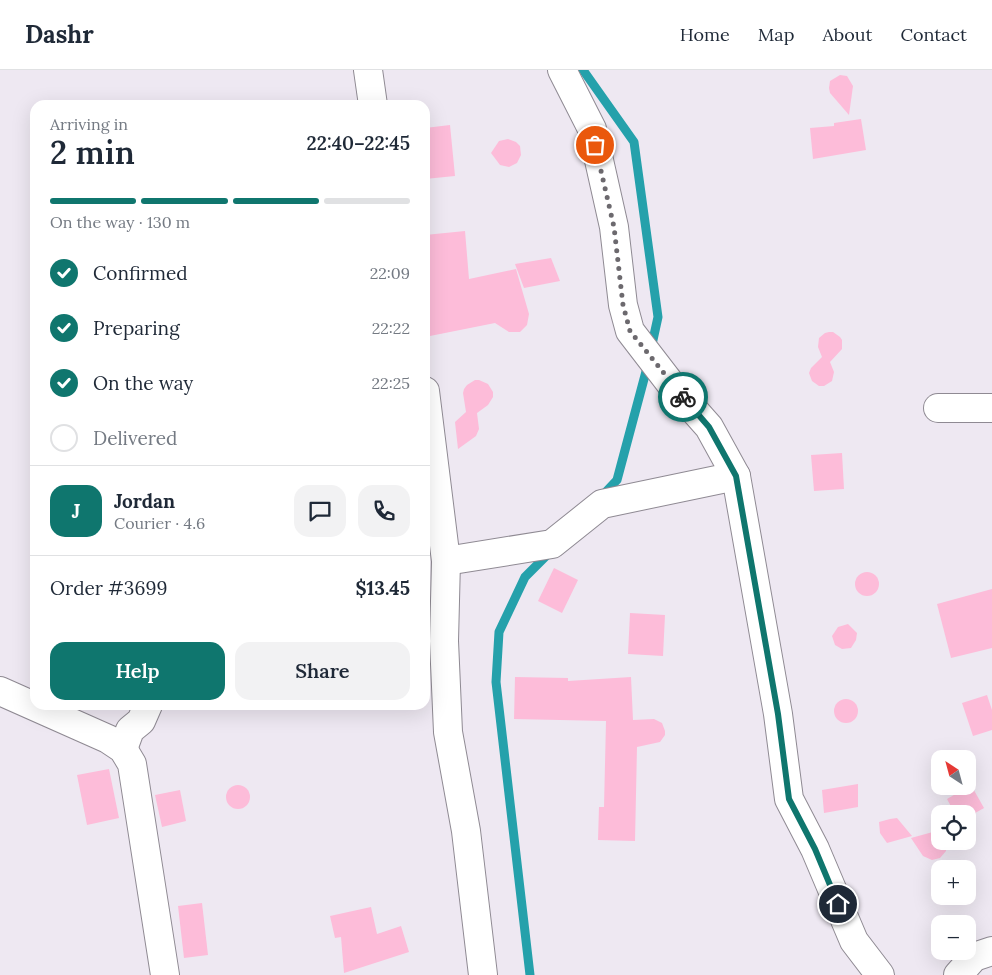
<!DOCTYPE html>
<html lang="en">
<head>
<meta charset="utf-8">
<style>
	body { margin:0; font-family:Lora,serif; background:#f2f2f3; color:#1f2937; height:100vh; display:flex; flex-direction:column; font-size:19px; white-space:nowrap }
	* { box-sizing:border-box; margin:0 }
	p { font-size:16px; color:#747a83 }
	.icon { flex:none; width:28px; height:28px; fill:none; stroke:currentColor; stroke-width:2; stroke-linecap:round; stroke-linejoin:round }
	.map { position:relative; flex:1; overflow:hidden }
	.sheet { position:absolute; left:30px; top:30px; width:400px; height:610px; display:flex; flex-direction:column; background:#fff; border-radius:15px; box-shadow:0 5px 20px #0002 }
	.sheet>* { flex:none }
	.needle { width:32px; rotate:324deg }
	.tools { position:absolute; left:931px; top:680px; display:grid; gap:10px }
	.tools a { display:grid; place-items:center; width:45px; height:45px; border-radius:10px; background:#fff; box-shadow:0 5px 20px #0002; font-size:25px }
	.pin { position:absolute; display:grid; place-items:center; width:42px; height:42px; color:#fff; margin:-21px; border:2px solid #fff; border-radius:50%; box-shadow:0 1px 5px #0007 }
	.courier { position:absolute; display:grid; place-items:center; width:50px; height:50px; margin:-25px; border:4px solid #0f766e; border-radius:50%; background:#fff; color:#222; box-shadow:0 1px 6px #0007 }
	.summary em { font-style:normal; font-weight:600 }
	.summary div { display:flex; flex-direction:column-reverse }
	.summary { display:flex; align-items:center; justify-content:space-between; height:85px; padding:0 20px }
	h1 { font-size:32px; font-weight:600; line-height:38px }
	.bar { display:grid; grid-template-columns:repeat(4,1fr); gap:8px 5px; align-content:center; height:60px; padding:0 20px }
	.bar i { height:6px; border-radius:4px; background:#e0e1e3 }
	.bar .selected { background:#0f766e }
	.bar p { grid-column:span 4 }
	.line { display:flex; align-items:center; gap:12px; padding:0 20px; border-top:1px solid #e0e1e3 }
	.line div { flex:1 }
	.round { display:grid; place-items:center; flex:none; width:52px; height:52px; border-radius:15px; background:#f2f2f3 }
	ol { padding:0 20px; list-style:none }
	li { display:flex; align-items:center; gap:15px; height:55px }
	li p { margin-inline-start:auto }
	li .icon { padding:5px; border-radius:50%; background:#0f766e; color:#fff; stroke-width:4 }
	li:last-child { color:#747a83 }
	li i { width:28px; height:28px; border:2px solid #e0e1e3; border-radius:50% }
	.button { display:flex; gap:10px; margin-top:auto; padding:10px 20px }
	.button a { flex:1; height:58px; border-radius:15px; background:#0f766e; color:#fff; font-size:20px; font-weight:600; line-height:58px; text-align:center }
	.button a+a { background:#f2f2f3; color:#1f2937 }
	header { display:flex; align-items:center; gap:30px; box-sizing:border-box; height:70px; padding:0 25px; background:#fff; border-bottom:1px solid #e0e1e3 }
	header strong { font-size:24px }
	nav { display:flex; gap:28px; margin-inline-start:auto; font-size:18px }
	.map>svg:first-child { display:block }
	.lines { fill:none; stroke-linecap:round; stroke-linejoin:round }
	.stream { stroke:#25a1ab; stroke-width:9 }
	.building { fill:#fdbcd9 }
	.minor-casing { stroke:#8f8a93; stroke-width:30 }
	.minor { stroke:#fff; stroke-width:28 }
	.done { stroke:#6c696e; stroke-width:5; stroke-dasharray:0 9 }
	.route { stroke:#0f766e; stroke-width:6 }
</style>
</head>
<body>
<header>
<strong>Dashr</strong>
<nav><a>Home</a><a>Map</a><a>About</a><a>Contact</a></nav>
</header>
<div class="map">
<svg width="992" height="905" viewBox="0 0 992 905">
	<rect width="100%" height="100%" fill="#eee8f2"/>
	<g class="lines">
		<!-- stream -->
		<g class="stream">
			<path d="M 583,0 L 634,72 L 658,247 L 651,279"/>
			<path d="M 602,426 L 617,410 L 648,294"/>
			<path d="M 530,905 L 496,612 L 499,562 L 525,507 L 551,481"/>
		</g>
	</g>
	<!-- building -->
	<g class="building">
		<path d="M 840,5 L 847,6 L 853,16 L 849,45 L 830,23 L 829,18 L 830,11 Z"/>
		<path d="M 861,49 L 866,80 L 813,89 L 810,58 L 834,56 L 834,53 Z"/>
		<path d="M 450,55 L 455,106 L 425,109 L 425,58 Z"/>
		<path d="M 508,69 L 516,72 L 520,76 L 521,85 L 517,93 L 509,97 L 500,95 L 491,83 L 499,71 Z"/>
		<path d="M 465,161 L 469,209 L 516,199 L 529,244 L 527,255 L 520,262 L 509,262 L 495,253 L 430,266 L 425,241 L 425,165 Z"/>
		<path d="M 551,188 L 560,211 L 524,218 L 515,194 Z"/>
		<path d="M 829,262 L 833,262 L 840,267 L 842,270 L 842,279 L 830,292 L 834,302 L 832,311 L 824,316 L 819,316 L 812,311 L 809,303 L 811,298 L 822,287 L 818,277 L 819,268 L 825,263 Z"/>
		<path d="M 475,310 L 479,310 L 488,314 L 493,322 L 493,327 L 488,335 L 477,343 L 479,359 L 476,366 L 458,379 L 455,352 L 466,342 L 463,323 L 464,319 L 467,315 Z"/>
		<path d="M 842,383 L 844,419 L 814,421 L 811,385 Z"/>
		<path d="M 554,498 L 578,510 L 562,543 L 538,531 Z"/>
		<circle cx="867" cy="514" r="12"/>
		<path d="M 992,519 L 992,578 L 951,588 L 937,534 Z"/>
		<path d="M 630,543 L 665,545 L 663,586 L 628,584 Z"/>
		<path d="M 848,554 L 857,563 L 856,570 L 851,578 L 842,579 L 835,575 L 832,566 L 838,557 Z"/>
		<path d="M 515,607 L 568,608 L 568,611 L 631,607 L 633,650 L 654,649 L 662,653 L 665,661 L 665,665 L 660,672 L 637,677 L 635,771 L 598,770 L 599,737 L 604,737 L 606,651 L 514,649 Z"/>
		<path d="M 987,625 L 992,640 L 992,660 L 973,666 L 962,633 Z"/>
		<circle cx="846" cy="641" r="12"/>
		<path d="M 109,699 L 119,748 L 87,755 L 77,705 Z"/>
		<path d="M 858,714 L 858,737 L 824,743 L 822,720 Z"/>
		<circle cx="238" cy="727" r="12"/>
		<path d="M 971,715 L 984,738 L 968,747 L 968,744 L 955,744 L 947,729 Z"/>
		<path d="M 180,720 L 186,751 L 162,757 L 155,725 Z"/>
		<path d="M 897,748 L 912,766 L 887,773 L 880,763 L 879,752 L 890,749 Z"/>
		<path d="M 940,760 L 940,771 L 946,771 L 946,781 L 940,788 L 932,790 L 923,786 L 911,768 Z"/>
		<path d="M 202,833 L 208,885 L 184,888 L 178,836 Z"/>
		<path d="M 371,837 L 377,864 L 401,856 L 409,882 L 344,903 L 341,867 L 335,868 L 330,846 Z"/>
	</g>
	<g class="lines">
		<defs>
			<g id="minor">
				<path d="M 368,0 L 373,35"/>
				<path d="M 562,0 L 592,59 L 614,157 L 623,235 L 630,261 L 670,313 L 709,357 L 736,406 L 778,644 L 789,729 L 815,779 L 854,871 L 880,905"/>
				<path d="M 425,321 L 446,491 L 444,571 L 448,662 L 466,761 L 483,905"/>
				<path d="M 938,338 L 992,338"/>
				<path d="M 446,491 L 552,474 L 602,434 L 736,406"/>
				<path d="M 0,621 L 108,669 L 123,679 L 132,694 L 165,905"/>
				<path d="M 123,679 L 130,660 L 141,651 L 148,635"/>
				<path d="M 958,905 L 974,887 L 992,881"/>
			</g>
		</defs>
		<!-- minor casing -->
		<use href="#minor" class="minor-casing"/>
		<!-- minor -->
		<use href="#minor" class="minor"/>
	</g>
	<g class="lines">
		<!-- done -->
		<path class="done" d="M 595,75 L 614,157 L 623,235 L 630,261 L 683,327"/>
		<!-- route -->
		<path class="route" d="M 683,327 L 709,357 L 736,406 L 778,644 L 789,729 L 815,779 L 838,834"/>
	</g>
</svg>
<div class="tools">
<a><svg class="needle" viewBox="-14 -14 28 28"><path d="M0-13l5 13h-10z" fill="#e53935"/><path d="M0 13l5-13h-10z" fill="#747a83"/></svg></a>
<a><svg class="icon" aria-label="locate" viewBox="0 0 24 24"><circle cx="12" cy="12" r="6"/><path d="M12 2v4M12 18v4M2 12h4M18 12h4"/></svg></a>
<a>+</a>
<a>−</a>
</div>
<div class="pin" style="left:595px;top:75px;background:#ea580c"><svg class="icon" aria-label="bag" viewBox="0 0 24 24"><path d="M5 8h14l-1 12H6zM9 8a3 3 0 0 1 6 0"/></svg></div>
<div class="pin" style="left:838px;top:834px;background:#1f2937"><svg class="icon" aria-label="home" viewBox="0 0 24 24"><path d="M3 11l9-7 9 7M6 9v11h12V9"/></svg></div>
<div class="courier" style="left:683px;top:327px"><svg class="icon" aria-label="bike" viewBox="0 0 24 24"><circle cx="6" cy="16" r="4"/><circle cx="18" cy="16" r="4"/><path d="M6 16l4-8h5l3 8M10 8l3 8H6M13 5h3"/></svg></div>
<section class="sheet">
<div class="summary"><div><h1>2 min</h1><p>Arriving in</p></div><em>22:40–22:45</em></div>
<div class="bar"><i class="selected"></i><i class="selected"></i><i class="selected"></i><i></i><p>On the way · 130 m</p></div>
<ol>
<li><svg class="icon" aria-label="check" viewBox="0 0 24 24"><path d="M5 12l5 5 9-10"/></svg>Confirmed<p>22:09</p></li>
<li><svg class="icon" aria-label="check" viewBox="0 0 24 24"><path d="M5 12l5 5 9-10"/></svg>Preparing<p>22:22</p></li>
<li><svg class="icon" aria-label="check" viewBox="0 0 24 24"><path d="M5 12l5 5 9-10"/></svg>On the way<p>22:25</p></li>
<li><i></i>Delivered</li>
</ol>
<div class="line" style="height:90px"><b class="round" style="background:#0f766e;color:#fff">J</b><div><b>Jordan</b><p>Courier · 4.6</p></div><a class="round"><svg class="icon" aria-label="chat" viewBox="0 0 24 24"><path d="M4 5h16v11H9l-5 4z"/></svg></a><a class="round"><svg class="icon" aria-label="phone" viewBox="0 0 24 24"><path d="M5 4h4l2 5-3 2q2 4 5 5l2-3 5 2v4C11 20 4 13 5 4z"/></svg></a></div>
<div class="line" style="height:65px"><div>Order #3699</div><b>$13.45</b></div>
<div class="button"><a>Help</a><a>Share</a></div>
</section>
</div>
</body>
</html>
